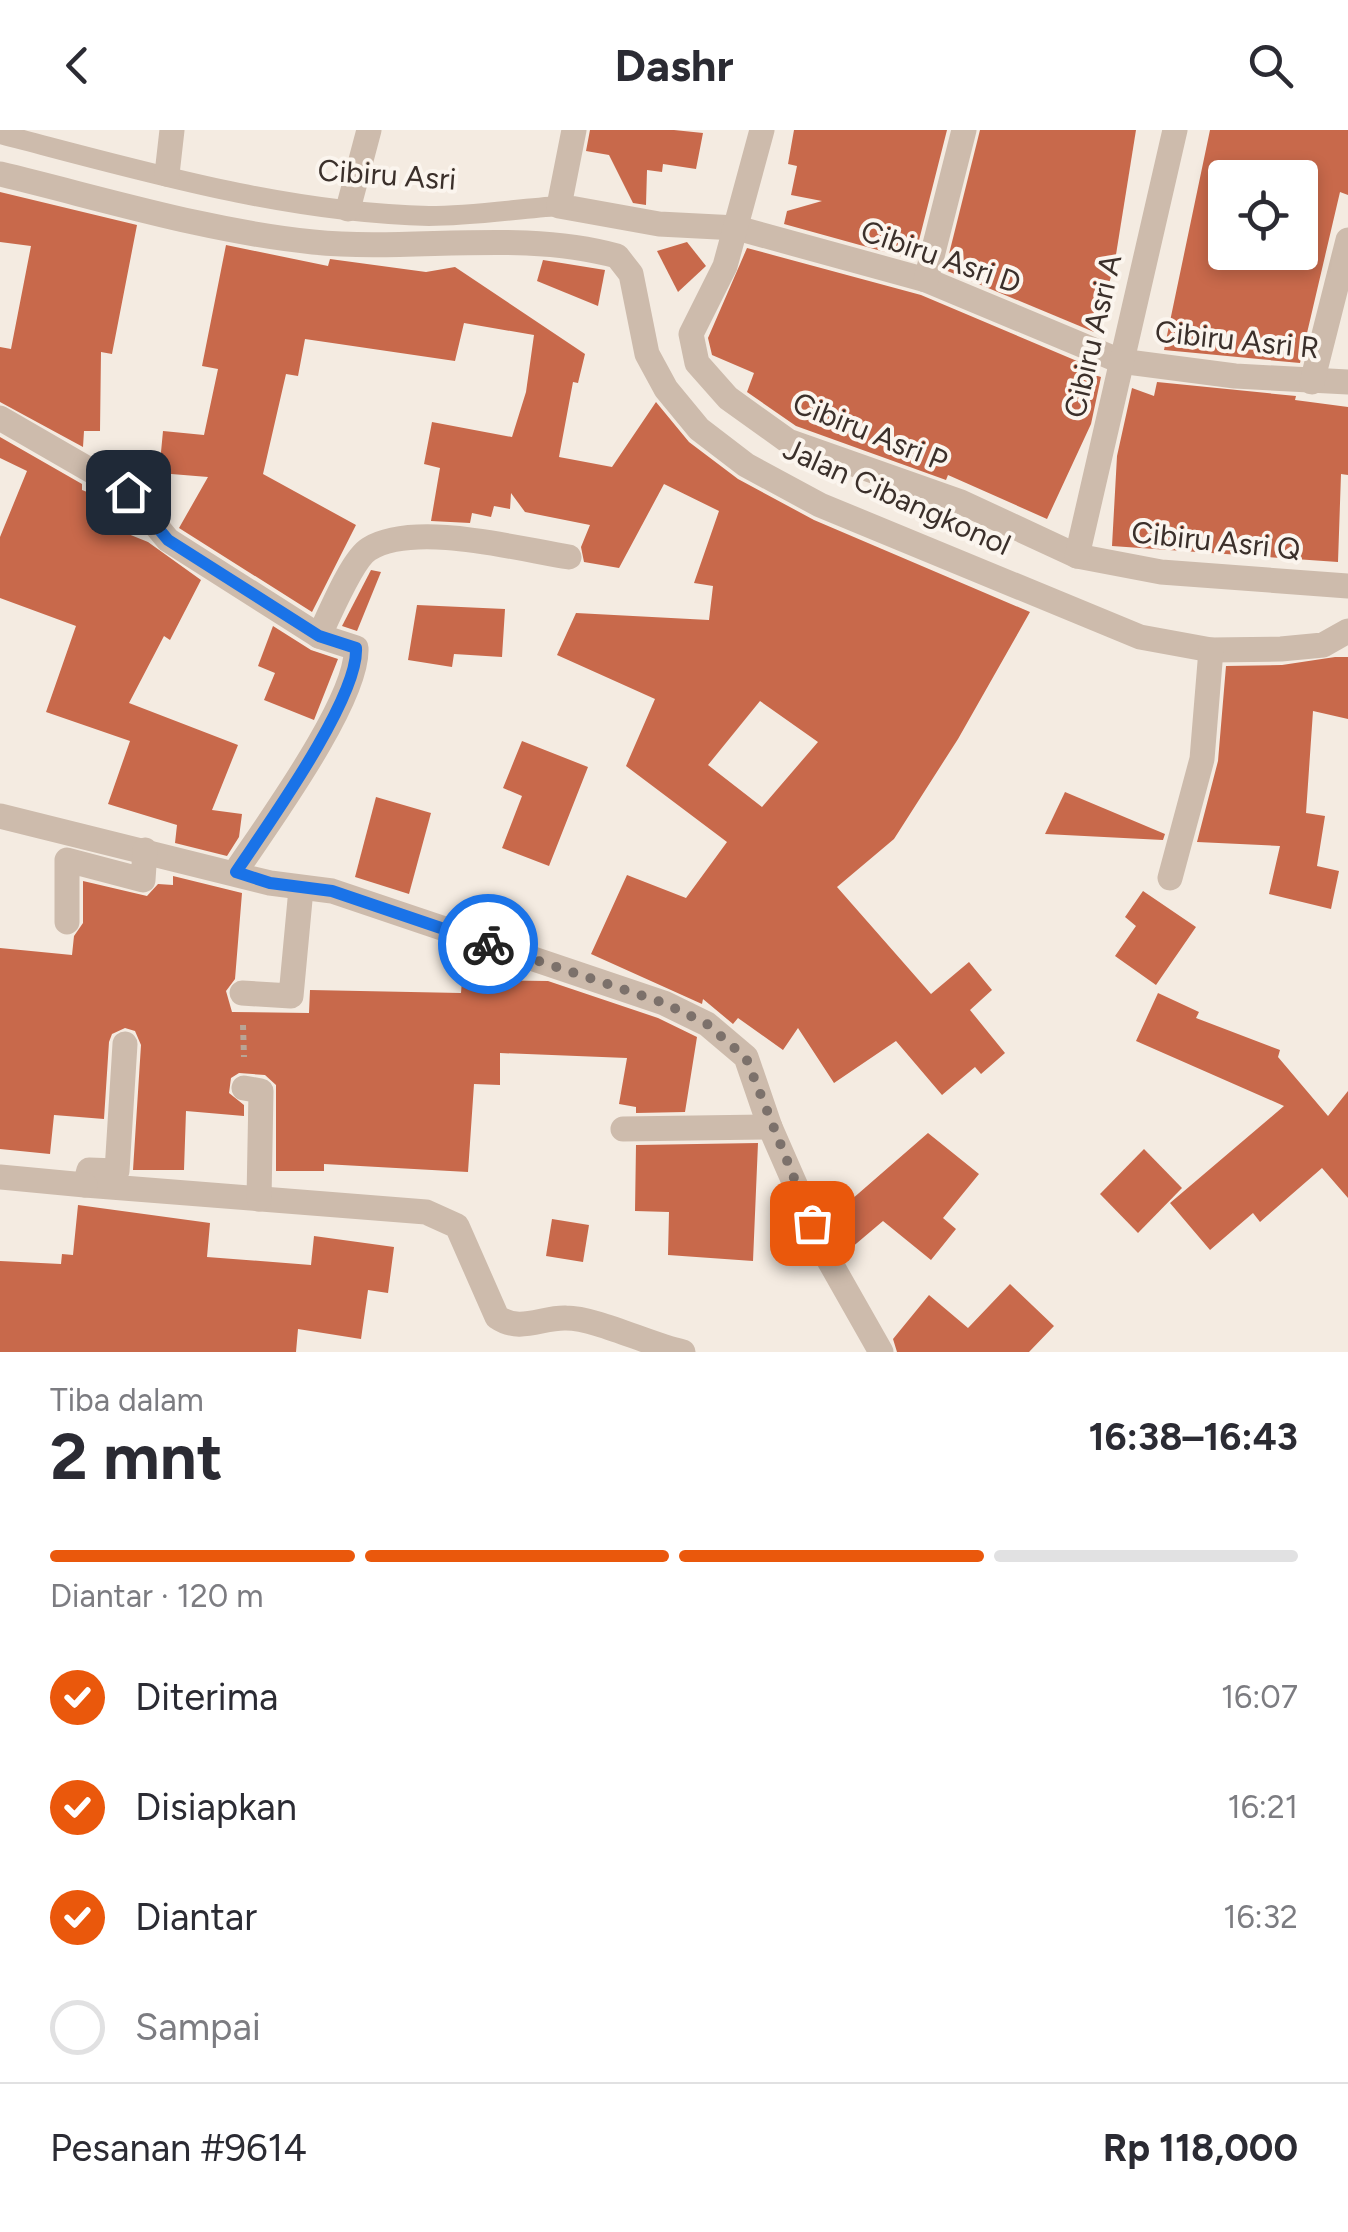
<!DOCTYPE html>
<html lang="id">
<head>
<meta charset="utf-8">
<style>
	body { margin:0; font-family:Figtree,sans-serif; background:#f7f7f7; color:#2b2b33; height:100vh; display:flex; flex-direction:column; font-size:38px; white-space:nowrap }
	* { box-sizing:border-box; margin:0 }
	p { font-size:32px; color:#7c7c81 }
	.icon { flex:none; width:55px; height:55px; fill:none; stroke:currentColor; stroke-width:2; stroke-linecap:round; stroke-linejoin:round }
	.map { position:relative; height:1222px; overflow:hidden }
	.details { display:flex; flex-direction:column; background:#fff; flex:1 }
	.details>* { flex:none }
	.tools { position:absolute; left:1208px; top:30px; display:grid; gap:20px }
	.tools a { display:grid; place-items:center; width:110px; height:110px; border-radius:10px; background:#fff; box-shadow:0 5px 15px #0003; font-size:50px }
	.pin { position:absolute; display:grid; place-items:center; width:85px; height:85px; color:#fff; margin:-42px; border-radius:20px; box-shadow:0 5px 15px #0006 }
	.courier { position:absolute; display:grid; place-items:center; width:100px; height:100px; margin:-50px; border:8px solid #1a73e8; border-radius:50%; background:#fff; color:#222; box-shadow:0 2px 12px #0007 }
	.headline em { font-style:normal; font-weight:700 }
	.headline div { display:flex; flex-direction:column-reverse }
	.headline { display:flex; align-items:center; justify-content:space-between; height:170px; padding:0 50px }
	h1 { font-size:65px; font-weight:700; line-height:75px }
	.bar { display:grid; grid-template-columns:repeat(4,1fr); gap:15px 10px; align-content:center; height:120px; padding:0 50px }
	.bar i { height:12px; border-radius:8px; background:#e1e1e2 }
	.bar .on { background:#ea580c }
	.bar p { grid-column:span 4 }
	.line { display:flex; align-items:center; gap:25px; padding:0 50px; border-top:2px solid #e1e1e2 }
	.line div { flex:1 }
	ol { padding:0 50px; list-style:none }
	li { display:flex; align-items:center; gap:30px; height:110px }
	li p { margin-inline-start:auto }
	li .icon { padding:10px; border-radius:50%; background:#ea580c; color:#fff; stroke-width:4 }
	li:last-child { color:#7c7c81 }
	li i { width:55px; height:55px; border:5px solid #e1e1e2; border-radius:50% }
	header { display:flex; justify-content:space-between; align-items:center; height:130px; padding:0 50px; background:#fff; font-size:45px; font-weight:700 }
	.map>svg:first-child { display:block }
	.building { fill:#c8694b; fill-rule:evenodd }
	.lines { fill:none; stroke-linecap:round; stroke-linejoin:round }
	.path { stroke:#b9a596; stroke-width:6; stroke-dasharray:5 5; stroke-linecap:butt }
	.lane { stroke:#cdbbac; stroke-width:20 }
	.street { stroke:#cdbbac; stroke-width:25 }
	.done { stroke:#7c716b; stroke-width:10; stroke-dasharray:0 18 }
	.route { stroke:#1a73e8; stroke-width:12 }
	.labels { text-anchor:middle; stroke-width:8; stroke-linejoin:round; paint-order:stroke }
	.street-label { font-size:30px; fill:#3b302b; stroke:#fbf5ee }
</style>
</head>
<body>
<header><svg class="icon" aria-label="back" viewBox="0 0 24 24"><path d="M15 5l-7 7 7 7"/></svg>Dashr<svg class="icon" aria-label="search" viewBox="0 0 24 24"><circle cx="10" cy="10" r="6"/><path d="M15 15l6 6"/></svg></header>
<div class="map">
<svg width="1348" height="1222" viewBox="0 0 1348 1222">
	<rect width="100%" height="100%" fill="#f4ebe1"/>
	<!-- building -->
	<g class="building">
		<path d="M 590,0 L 674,0 L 703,3 L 696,39 L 663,34 L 662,42 L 647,40 L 646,75 L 633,73 L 609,25 L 586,21 Z"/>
		<path d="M 794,0 L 947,0 L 914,130 L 784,94 L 787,81 L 822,71 L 791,65 L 797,36 L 788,34 Z"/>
		<path d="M 980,0 L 1136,0 L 1114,137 L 1094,202 L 945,140 Z"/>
		<path d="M 1210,0 L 1348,0 L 1348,65 L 1340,62 L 1300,233 L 1164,220 ZM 1225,48 L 1300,48 L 1300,122 L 1225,122 Z"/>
		<path d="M 0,62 L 137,95 L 112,224 L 101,222 L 100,301 L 84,301 L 83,317 L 0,272 L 0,217 L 11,219 L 31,116 L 0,112 Z"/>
		<path d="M 687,112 L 706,136 L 678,162 L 657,121 Z"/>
		<path d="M 226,115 L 328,136 L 330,129 L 426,142 L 455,137 L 585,224 L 578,253 L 573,252 L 559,327 L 612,337 L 656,272 L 689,312 L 738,349 L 814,390 L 1030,482 L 958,609 L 894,709 L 837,757 L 931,864 L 969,832 L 992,860 L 970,880 L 1005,923 L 981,944 L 975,937 L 942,965 L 896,911 L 834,953 L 798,898 L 783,920 L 738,888 L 733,894 L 703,869 L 702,874 L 591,824 L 627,745 L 686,768 L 727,712 L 626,636 L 655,569 L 557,525 L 576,483 L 709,490 L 713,456 L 694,453 L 719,381 L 664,354 L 619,438 L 584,432 L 581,417 L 590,395 L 525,382 L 511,363 L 510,379 L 494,376 L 491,387 L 472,383 L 470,393 L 431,391 L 440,338 L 424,334 L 432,292 L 512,307 L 526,262 L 534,205 L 464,193 L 455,231 L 305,209 L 298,246 L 286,244 L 263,344 L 356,395 L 312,482 L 179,398 L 208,347 L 159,343 L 163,301 L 204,305 L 218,239 L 202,236 ZM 760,571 L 818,612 L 762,677 L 708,635 Z"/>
		<path d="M 747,118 L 921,165 L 1084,234 L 1082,241 L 1101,247 L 1091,294 L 1047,389 L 948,345 L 946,350 L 796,296 L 747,262 L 754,243 L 712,225 L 708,208 Z"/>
		<path d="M 543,130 L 605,140 L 598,176 L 537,151 Z"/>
		<path d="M 1157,252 L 1296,266 L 1295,270 L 1348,277 L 1348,345 L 1341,344 L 1338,432 L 1112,416 L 1117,326 L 1132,258 L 1154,266 Z"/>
		<path d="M 0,307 L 82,354 L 82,360 L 115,373 L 106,395 L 148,412 L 201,450 L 170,510 L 164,506 L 129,573 L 238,615 L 212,680 L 242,684 L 239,707 L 227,726 L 175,713 L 177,695 L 108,674 L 130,611 L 46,582 L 76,496 L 0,468 L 0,407 L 27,341 L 0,328 Z"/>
		<path d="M 371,440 L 381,442 L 357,501 L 342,496 Z"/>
		<path d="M 417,475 L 505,479 L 502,527 L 454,524 L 452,537 L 408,530 Z"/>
		<path d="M 273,496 L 311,520 L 338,529 L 314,590 L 264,570 L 275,543 L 258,536 Z"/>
		<path d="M 1335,527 L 1348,527 L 1348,589 L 1313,581 L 1306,683 L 1325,686 L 1317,736 L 1339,741 L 1331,779 L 1269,764 L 1280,716 L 1197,712 L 1218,631 L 1226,536 L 1282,535 Z"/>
		<path d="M 522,611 L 588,637 L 549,736 L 502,718 L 522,666 L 503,658 Z"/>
		<path d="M 1065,662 L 1165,704 L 1163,710 L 1045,704 Z"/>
		<path d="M 376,667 L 431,683 L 409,764 L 355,747 Z"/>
		<path d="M 173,746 L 242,763 L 235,849 L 226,861 L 232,882 L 309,883 L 310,860 L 461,863 L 462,850 L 548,851 L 658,888 L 697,907 L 685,982 L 636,983 L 636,977 L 619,974 L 627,928 L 500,923 L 500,955 L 474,954 L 468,1042 L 324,1034 L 324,1041 L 276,1041 L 276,955 L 265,945 L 239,943 L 231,948 L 229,963 L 244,975 L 244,986 L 186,981 L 184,1040 L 133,1040 L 141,915 L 135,901 L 125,898 L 112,904 L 109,912 L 104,989 L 54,985 L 50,1024 L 0,1019 L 0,818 L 72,825 L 74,806 L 83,793 L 83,751 L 147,766 L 158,754 L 173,755 Z"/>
		<path d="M 1143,761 L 1196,797 L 1156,855 L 1115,826 L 1136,796 L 1125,787 Z"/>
		<path d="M 1158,863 L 1199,882 L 1196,888 L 1280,920 L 1278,927 L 1328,986 L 1348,961 L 1348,1068 L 1322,1038 L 1260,1092 L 1253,1083 L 1210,1120 L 1170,1073 L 1284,976 L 1136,911 Z"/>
		<path d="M 928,1003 L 979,1044 L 943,1088 L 956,1099 L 931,1130 L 883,1091 L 844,1124 L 828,1090 Z"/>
		<path d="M 758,1013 L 753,1131 L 668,1125 L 669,1082 L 635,1081 L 636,1015 Z"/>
		<path d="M 1144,1019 L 1182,1058 L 1138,1103 L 1100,1064 Z"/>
		<path d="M 78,1075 L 210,1093 L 207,1127 L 311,1135 L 314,1106 L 394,1117 L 388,1163 L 368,1160 L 361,1209 L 298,1199 L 296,1222 L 0,1222 L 0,1131 L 61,1134 L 62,1124 L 73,1125 Z"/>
		<path d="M 552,1089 L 589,1095 L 583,1132 L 546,1126 Z"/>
		<path d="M 1010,1154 L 1054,1196 L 1029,1222 L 897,1222 L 893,1209 L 929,1165 L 968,1198 Z"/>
	</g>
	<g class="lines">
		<!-- path -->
		<path class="path" d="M 243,895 L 244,927"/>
		<!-- lane -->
		<path class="lane" d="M 0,4 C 139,40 284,83 429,86 C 472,86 516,79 559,76"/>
		<!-- street -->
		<g class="street">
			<path d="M 574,0 L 559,76 L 659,94 L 737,98 L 926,150 L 1120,231 L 1235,246 L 1348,252"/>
			<path d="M 762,0 L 725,136 L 691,204 L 697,233 L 728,268 L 788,311 L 961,372 L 1077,426 L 1161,442 L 1348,456"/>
			<path d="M 0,44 C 104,69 206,101 313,112 C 413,122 519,99 617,126 L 631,144 L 647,224 L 666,259 L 699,299 L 746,335 L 820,375 L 1140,507 L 1211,520 L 1281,519 L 1323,515 L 1348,501"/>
			<path d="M 167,44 L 172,0"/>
			<path d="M 348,79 L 369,0"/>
			<path d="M 926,150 L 964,0"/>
			<path d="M 1312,252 L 1348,110"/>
			<path d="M 0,288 L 128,362 L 168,410 L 319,506 L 356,518 C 359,569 266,696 236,741"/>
			<path d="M 1077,426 L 1175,0"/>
			<path d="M 319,506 C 329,486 352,429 369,419 C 415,391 518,419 569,427"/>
			<path d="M 0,686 L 270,753 L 332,761 L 664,873 L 707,894 L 746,927 L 770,997 L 826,1125 L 881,1222"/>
			<path d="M 1170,748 L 1202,629 L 1211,520"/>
			<path d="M 67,792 L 67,730 L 143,750 L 145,720"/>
			<path d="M 242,863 L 291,866 L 301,759"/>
			<path d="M 125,914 L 117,1041 L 89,1040 L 85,1055 L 426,1082 L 457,1096 L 497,1187 C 520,1203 542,1187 566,1188 C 596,1188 650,1215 683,1222"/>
			<path d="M 244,958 L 261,961 L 259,1069"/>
			<path d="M 623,999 L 770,997"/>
			<path d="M 0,1047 L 85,1055"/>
		</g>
	</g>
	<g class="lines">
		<!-- done -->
		<path class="done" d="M 488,814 L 664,873 L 707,894 L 746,928 L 812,1093"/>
		<!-- route -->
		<path class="route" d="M 128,362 L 168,410 L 319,506 L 356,518 C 359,568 266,697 236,742 L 270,753 L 332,761 L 488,814"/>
	</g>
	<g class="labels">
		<!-- street labels -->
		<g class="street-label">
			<text transform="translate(387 45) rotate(4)" y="10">Cibiru Asri</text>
			<text transform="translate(941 127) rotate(19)" y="10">Cibiru Asri D</text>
			<text transform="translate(1093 206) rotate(-77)" y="10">Cibiru Asri A</text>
			<text transform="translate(1237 210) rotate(6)" y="10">Cibiru Asri R</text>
			<text transform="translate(870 302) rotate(22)" y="10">Cibiru Asri P</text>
			<text transform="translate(897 367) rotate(24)" y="10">Jalan Cibangkonol</text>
			<text transform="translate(1216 411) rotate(6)" y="10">Cibiru Asri Q</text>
		</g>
	</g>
</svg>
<div class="tools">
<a><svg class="icon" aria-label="locate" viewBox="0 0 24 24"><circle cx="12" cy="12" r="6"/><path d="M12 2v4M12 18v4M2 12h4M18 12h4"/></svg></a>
</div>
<div class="pin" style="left:812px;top:1093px;background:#ea580c"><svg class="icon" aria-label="bag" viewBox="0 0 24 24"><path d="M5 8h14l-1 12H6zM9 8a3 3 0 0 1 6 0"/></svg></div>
<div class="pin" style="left:128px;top:362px;background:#1f2937"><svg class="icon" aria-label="home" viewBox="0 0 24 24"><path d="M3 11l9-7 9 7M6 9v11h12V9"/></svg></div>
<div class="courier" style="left:488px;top:814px"><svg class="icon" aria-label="bike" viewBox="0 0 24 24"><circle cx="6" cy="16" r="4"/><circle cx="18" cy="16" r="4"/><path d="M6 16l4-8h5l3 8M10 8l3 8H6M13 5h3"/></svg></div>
</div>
<section class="details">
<div class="headline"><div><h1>2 mnt</h1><p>Tiba dalam</p></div><em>16:38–16:43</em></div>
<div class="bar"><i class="on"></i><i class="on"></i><i class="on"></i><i></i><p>Diantar · 120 m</p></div>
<ol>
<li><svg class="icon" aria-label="check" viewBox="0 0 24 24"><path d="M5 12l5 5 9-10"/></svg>Diterima<p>16:07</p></li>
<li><svg class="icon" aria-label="check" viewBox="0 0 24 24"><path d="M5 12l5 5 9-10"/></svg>Disiapkan<p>16:21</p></li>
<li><svg class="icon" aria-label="check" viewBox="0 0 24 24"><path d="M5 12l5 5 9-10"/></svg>Diantar<p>16:32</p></li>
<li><i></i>Sampai</li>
</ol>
<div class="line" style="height:130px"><div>Pesanan #9614</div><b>Rp 118,000</b></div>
</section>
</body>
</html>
